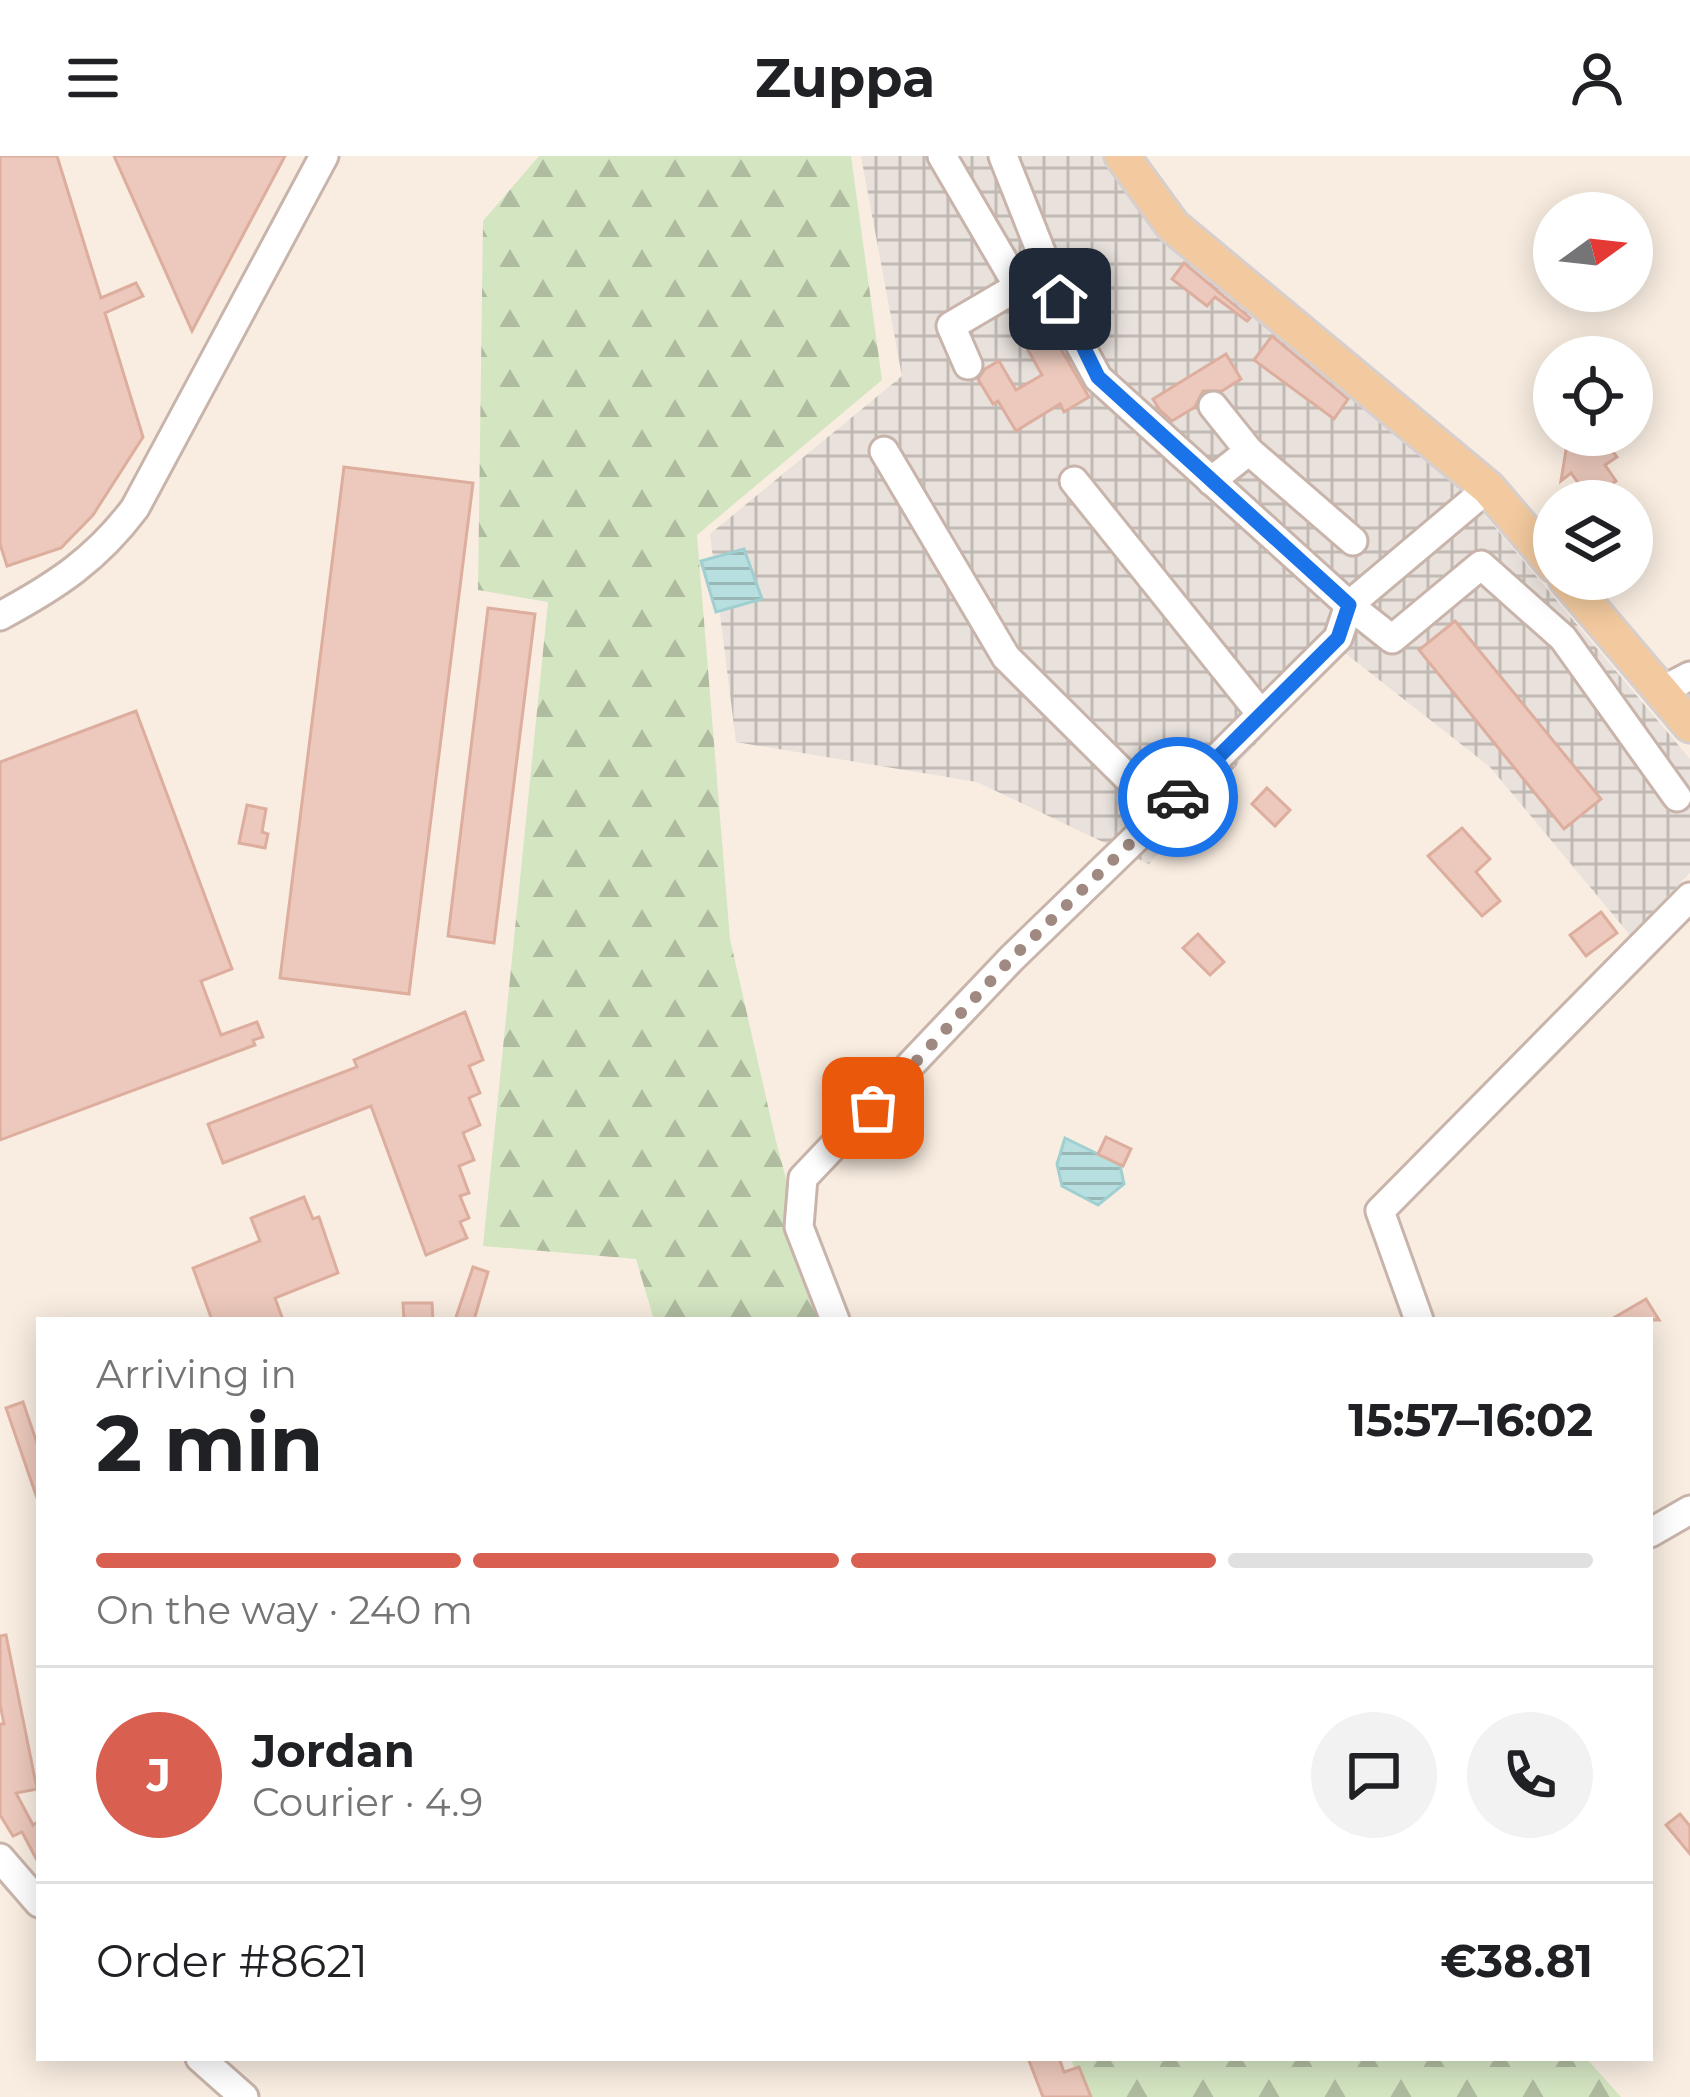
<!DOCTYPE html>
<html lang="en">
<head>
<meta charset="utf-8">
<style>
	body { margin:0; font-family:Montserrat,sans-serif; background:#f2f2f2; color:#202124; height:100vh; display:flex; flex-direction:column; font-size:45px; white-space:nowrap }
	* { box-sizing:border-box; margin:0 }
	p { font-size:39px; color:#757577 }
	.icon { flex:none; width:66px; height:66px; fill:none; stroke:currentColor; stroke-width:2; stroke-linecap:round; stroke-linejoin:round }
	.map { position:relative; flex:1; overflow:hidden }
	.drawer { position:absolute; left:36px; top:1161px; width:1617px; height:744px; display:flex; flex-direction:column; background:#fff; border-radius:0px; box-shadow:0 6px 30px #0003 }
	.drawer>* { flex:none }
	.needle { width:78px; rotate:75deg }
	.buttons { position:absolute; left:1533px; top:36px; display:grid; gap:24px }
	.buttons a { display:grid; place-items:center; width:120px; height:120px; border-radius:50%; background:#fff; box-shadow:0 6px 30px #0003; font-size:60px }
	.pin { position:absolute; display:grid; place-items:center; width:102px; height:102px; color:#fff; margin:-51px; border-radius:24px; box-shadow:0 6px 18px #0006 }
	.courier { position:absolute; display:grid; place-items:center; width:120px; height:120px; margin:-60px; border:9px solid #1a73e8; border-radius:50%; background:#fff; color:#222; box-shadow:0 3px 15px #0007 }
	.summary em { font-style:normal; font-weight:700 }
	.summary div { display:flex; flex-direction:column-reverse }
	.summary { display:flex; align-items:center; justify-content:space-between; height:204px; padding:0 60px }
	h1 { font-size:78px; font-weight:700; line-height:90px }
	.bar { display:grid; grid-template-columns:repeat(4,1fr); gap:18px 12px; align-content:center; height:144px; padding:0 60px }
	.bar i { height:15px; border-radius:9px; background:#e0e0e0 }
	.bar .current { background:#d96051 }
	.bar p { grid-column:span 4 }
	.line { display:flex; align-items:center; gap:30px; padding:0 60px; border-top:3px solid #e0e0e0 }
	.line div { flex:1 }
	.round { display:grid; place-items:center; flex:none; width:126px; height:126px; border-radius:63px; background:#f2f2f2 }
	header { display:flex; justify-content:space-between; align-items:center; height:156px; padding:0 60px; background:#fff; font-size:54px; font-weight:700 }
	.map>svg:first-child { display:block }
	.industrial { fill:url(#industrial-grid) }
	.forest { fill:url(#forest-firs) }
	.water { fill:url(#water-rules); stroke:#9fcfd1; stroke-width:3 }
	.building { fill:#ecc9bc; stroke:#ddae9e; stroke-width:3 }
	.lines { fill:none; stroke-linecap:round; stroke-linejoin:round }
	.minor-casing { stroke:#c8b4aa; stroke-width:33 }
	.major-casing { stroke:#d6cfcd; stroke-width:39 }
	.minor { stroke:#fff; stroke-width:27 }
	.major { stroke:#f3ca9f; stroke-width:33 }
	.done { stroke:#9f8980; stroke-width:12; stroke-dasharray:0 21.6 }
	.route { stroke:#1a73e8; stroke-width:15 }
</style>
</head>
<body>
<header><svg class="icon" aria-label="menu" viewBox="0 0 24 24"><path d="M4 6h16M4 12h16M4 18h16"/></svg>Zuppa<svg class="icon" aria-label="person" viewBox="0 0 24 24"><circle cx="12" cy="8" r="4"/><path d="M4 21q1-7 8-7t8 7"/></svg></header>
<div class="map">
<svg width="1690" height="1941" viewBox="0 0 1690 1941">
	<defs>
		<pattern id="industrial-grid" width="8" height="8" patternUnits="userSpaceOnUse" patternTransform="scale(3)"><rect width="8" height="8" fill="#e8e1dc"/><path d="M0 4h8M4 0v8" fill="none" stroke="#c0b9b4"/></pattern>
		<pattern id="forest-firs" width="22" height="20" patternUnits="userSpaceOnUse" patternTransform="scale(3)"><rect width="22" height="20" fill="#d4e5c2"/><path d="M5 1l3.5 6h-7zM16 11l3.5 6h-7z" fill="#b0bca0"/></pattern>
		<pattern id="water-rules" width="6" height="5" patternUnits="userSpaceOnUse" patternTransform="scale(3)"><rect width="6" height="5" fill="#b8dfe0"/><path d="M0 2.5h6" fill="none" stroke="#9ab7b8"/></pattern>
	</defs>
	<rect width="100%" height="100%" fill="#f9ede1"/>
	<!-- industrial -->
	<path class="industrial" d="M 861,0 L 1107,0 L 1153,71 L 1451,319 L 1690,603 L 1690,717 L 1630,779 L 1490,611 L 1340,493 L 1149,708 L 977,626 L 736,586 L 710,378 L 902,220 Z"/>
	<!-- forest -->
	<g class="forest">
		<path d="M 539,0 L 851,0 L 882,224 L 697,379 L 730,783 L 775,981 L 823,1164 L 654,1164 L 636,1103 L 483,1090 L 548,446 L 478,434 L 483,65 Z"/>
		<path d="M 1071,1902 L 1586,1902 L 1621,1941 L 1083,1941 Z"/>
	</g>
	<!-- water -->
	<g class="water">
		<path d="M 744,393 L 762,443 L 716,456 L 701,405 Z"/>
		<path d="M 1065,982 L 1120,1009 L 1124,1028 L 1098,1049 L 1062,1030 L 1057,1008 Z"/>
	</g>
	<!-- building -->
	<g class="building">
		<path d="M 0,0 L 57,0 L 101,142 L 136,127 L 143,140 L 105,157 L 143,281 L 93,359 L 61,392 L 7,410 L 0,388 Z"/>
		<path d="M 114,0 L 285,0 L 192,175 Z"/>
		<path d="M 1184,107 L 1250,162 L 1247,165 L 1215,141 L 1207,150 L 1172,123 Z"/>
		<path d="M 1039,156 L 1089,241 L 1064,256 L 1060,248 L 1016,275 L 998,245 L 993,248 L 978,223 L 985,213 L 999,205 L 1016,234 L 1042,219 L 1015,171 Z"/>
		<path d="M 1272,180 L 1348,243 L 1334,263 L 1254,204 Z"/>
		<path d="M 1226,198 L 1241,223 L 1222,235 L 1203,235 L 1195,251 L 1172,265 L 1159,253 L 1153,243 Z"/>
		<path d="M 1586,279 L 1600,279 L 1617,301 L 1605,309 L 1616,325 L 1604,333 L 1613,345 L 1591,345 L 1571,317 L 1561,325 L 1566,294 Z"/>
		<path d="M 344,311 L 473,327 L 409,838 L 280,822 Z"/>
		<path d="M 488,452 L 535,458 L 494,787 L 448,780 Z"/>
		<path d="M 1455,465 L 1601,643 L 1564,673 L 1419,494 Z"/>
		<path d="M 136,555 L 232,813 L 201,825 L 221,879 L 257,866 L 263,881 L 253,884 L 255,889 L 0,984 L 0,606 Z"/>
		<path d="M 1267,632 L 1290,654 L 1275,670 L 1252,648 Z"/>
		<path d="M 247,649 L 266,653 L 262,676 L 268,678 L 265,692 L 239,687 Z"/>
		<path d="M 1462,672 L 1490,703 L 1476,716 L 1500,745 L 1482,760 L 1428,700 Z"/>
		<path d="M 1601,756 L 1617,777 L 1586,800 L 1570,779 Z"/>
		<path d="M 1198,778 L 1224,806 L 1210,819 L 1183,792 Z"/>
		<path d="M 465,856 L 483,904 L 469,910 L 480,937 L 469,942 L 480,969 L 463,977 L 474,1004 L 459,1010 L 469,1037 L 460,1040 L 469,1062 L 460,1066 L 467,1082 L 426,1099 L 371,950 L 223,1007 L 208,968 L 357,911 L 354,904 Z"/>
		<path d="M 1106,981 L 1131,993 L 1123,1010 L 1098,998 Z"/>
		<path d="M 304,1041 L 313,1063 L 319,1061 L 338,1117 L 275,1142 L 283,1164 L 212,1164 L 193,1112 L 260,1085 L 251,1062 Z"/>
		<path d="M 473,1111 L 488,1116 L 474,1164 L 455,1164 Z"/>
		<path d="M 1646,1143 L 1659,1164 L 1610,1164 Z"/>
		<path d="M 403,1147 L 432,1147 L 433,1164 L 404,1164 Z"/>
		<path d="M 23,1246 L 39,1293 L 37,1342 L 6,1252 Z"/>
		<path d="M 6,1479 L 37,1633 L 16,1637 L 33,1669 L 39,1665 L 39,1708 L 22,1676 L 13,1680 L 0,1659 L 0,1568 L 4,1568 L 0,1548 L 0,1480 Z"/>
		<path d="M 1680,1658 L 1690,1670 L 1690,1698 L 1666,1669 Z"/>
		<path d="M 1028,1902 L 1059,1902 L 1064,1916 L 1079,1911 L 1091,1941 L 1043,1941 Z"/>
	</g>
	<g class="lines">
		<defs>
			<g id="minor">
				<path d="M 942,0 L 1018,130"/>
				<path d="M 1003,0 L 1072,174 L 1098,222 L 1349,449 L 1488,332"/>
				<path d="M 968,209 L 951,170 L 1048,113"/>
				<path d="M 1213,250 L 1249,295"/>
				<path d="M 884,295 L 1006,501 L 1137,631 L 1166,653 L 1338,482 L 1349,449 L 1392,483 L 1481,409 L 1563,482 L 1677,641"/>
				<path d="M 1074,325 L 1261,558"/>
				<path d="M 1211,325 L 1249,295 L 1353,385"/>
				<path d="M 0,460 C 56,430 97,403 135,352 L 324,0"/>
				<path d="M 1661,535 L 1690,520"/>
				<path d="M 835,1164 L 799,1071 L 803,1022 L 1011,803 L 1166,653"/>
				<path d="M 1419,1164 L 1380,1055 L 1690,741"/>
				<path d="M 1650,1377 L 1690,1354"/>
				<path d="M 0,1702 L 39,1747"/>
				<path d="M 200,1902 L 244,1941"/>
			</g>
			<g id="major">
				<path d="M 1122,0 L 1173,70 L 1488,332 L 1554,409"/>
				<path d="M 1566,423 L 1690,569"/>
			</g>
		</defs>
		<!-- minor casing -->
		<use href="#minor" class="minor-casing"/>
		<!-- major casing -->
		<use href="#major" class="major-casing"/>
		<!-- minor -->
		<use href="#minor" class="minor"/>
		<!-- major -->
		<use href="#major" class="major"/>
	</g>
	<g class="lines">
		<!-- done -->
		<path class="done" d="M 873,952 L 1011,803 L 1178,641"/>
		<!-- route -->
		<path class="route" d="M 1060,143 L 1098,221 L 1349,449 L 1338,482 L 1178,641"/>
	</g>
</svg>
<div class="buttons">
<a><svg class="needle" viewBox="-14 -14 28 28"><path d="M0-13l5 13h-10z" fill="#e53935"/><path d="M0 13l5-13h-10z" fill="#757577"/></svg></a>
<a><svg class="icon" aria-label="locate" viewBox="0 0 24 24"><circle cx="12" cy="12" r="6"/><path d="M12 2v4M12 18v4M2 12h4M18 12h4"/></svg></a>
<a><svg class="icon" aria-label="layers" viewBox="0 0 24 24"><path d="M12 4l9 5-9 5-9-5zM3 14l9 5 9-5"/></svg></a>
</div>
<div class="pin" style="left:873px;top:952px;background:#ea580c"><svg class="icon" aria-label="bag" viewBox="0 0 24 24"><path d="M5 8h14l-1 12H6zM9 8a3 3 0 0 1 6 0"/></svg></div>
<div class="pin" style="left:1060px;top:143px;background:#1f2937"><svg class="icon" aria-label="home" viewBox="0 0 24 24"><path d="M3 11l9-7 9 7M6 9v11h12V9"/></svg></div>
<div class="courier" style="left:1178px;top:641px"><svg class="icon" aria-label="car" viewBox="0 0 24 24"><path d="M5 17H2v-5l4-1 3-4h7l3 4 3 1v5h-3M9 17h6M6 11h13"/><circle cx="7" cy="17" r="2"/><circle cx="17" cy="17" r="2"/></svg></div>
<section class="drawer">
<div class="summary"><div><h1>2 min</h1><p>Arriving in</p></div><em>15:57–16:02</em></div>
<div class="bar"><i class="current"></i><i class="current"></i><i class="current"></i><i></i><p>On the way · 240 m</p></div>
<div class="line" style="height:216px"><b class="round" style="background:#d96051;color:#fff">J</b><div><b>Jordan</b><p>Courier · 4.9</p></div><a class="round"><svg class="icon" aria-label="chat" viewBox="0 0 24 24"><path d="M4 5h16v11H9l-5 4z"/></svg></a><a class="round"><svg class="icon" aria-label="phone" viewBox="0 0 24 24"><path d="M5 4h4l2 5-3 2q2 4 5 5l2-3 5 2v4C11 20 4 13 5 4z"/></svg></a></div>
<div class="line" style="height:156px"><div>Order #8621</div><b>€38.81</b></div>
</section>
</div>
</body>
</html>
